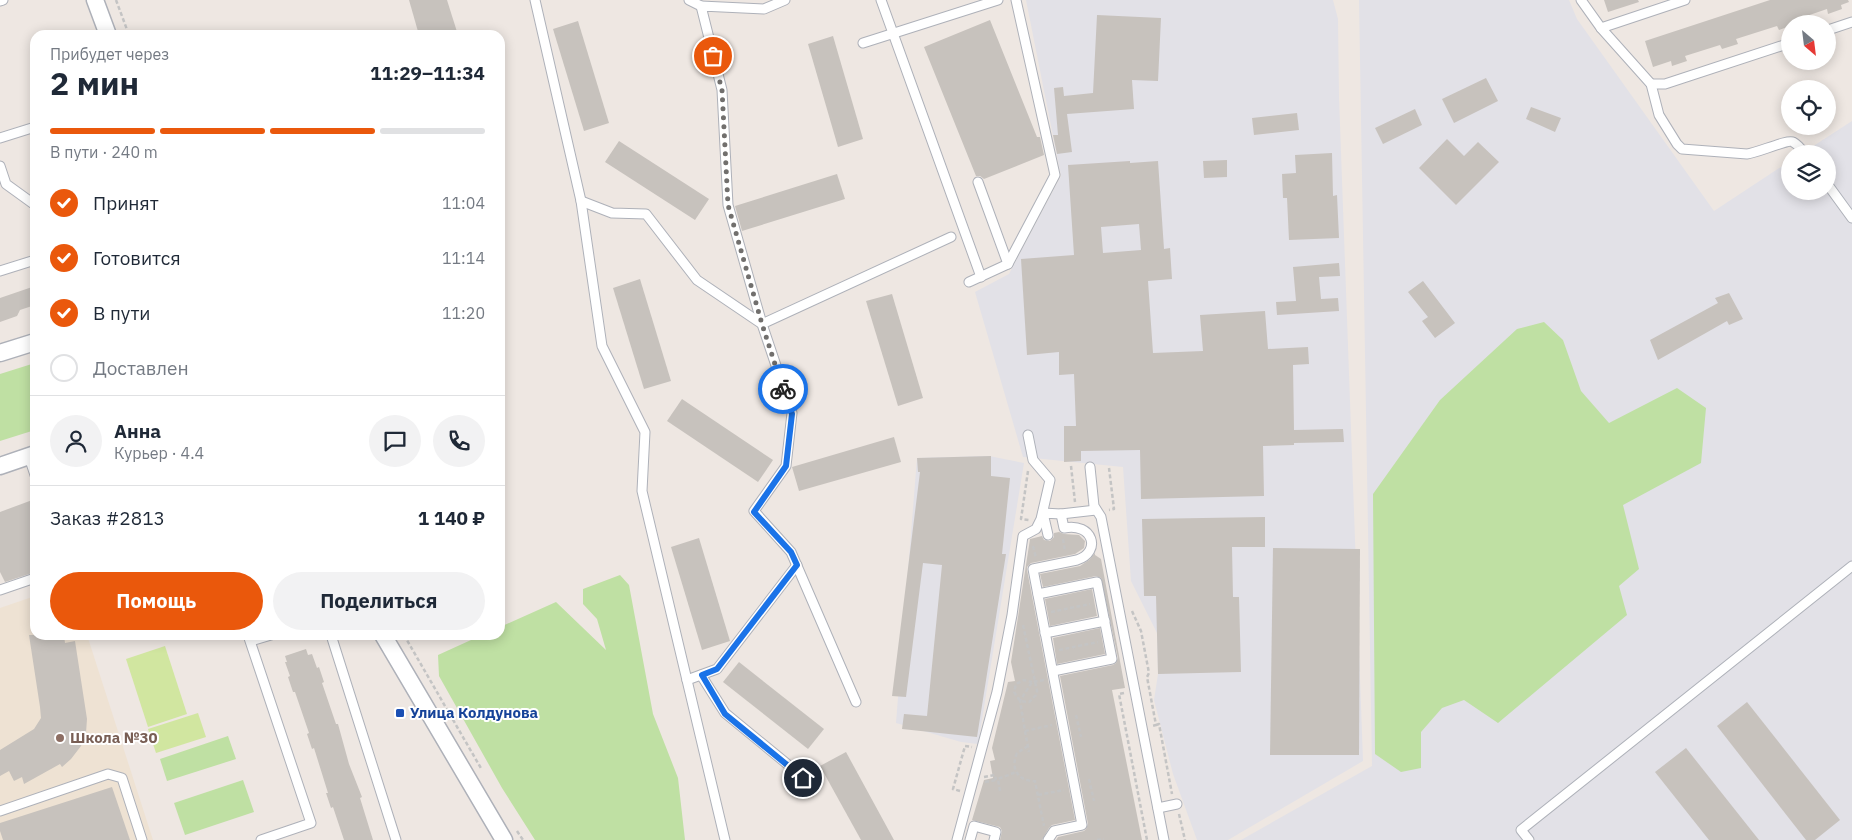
<!DOCTYPE html>
<html lang="ru">
<head>
<meta charset="utf-8">
<style>
	body { margin:0; font-family:"IBM Plex Sans",sans-serif; background:#f2f2f3; color:#1f2937; height:100vh; display:flex; flex-direction:column; font-size:19px; white-space:nowrap }
	* { box-sizing:border-box; margin:0 }
	p { font-size:16px; color:#747a83 }
	.icon { flex:none; width:28px; height:28px; fill:none; stroke:currentColor; stroke-width:2; stroke-linecap:round; stroke-linejoin:round }
	.map { position:relative; flex:1; overflow:hidden }
	.panel { position:absolute; left:30px; top:30px; width:475px; height:610px; display:flex; flex-direction:column; background:#fff; border-radius:15px; box-shadow:0 2px 12px #0003 }
	.panel>* { flex:none }
	.needle { width:32px; rotate:152deg }
	.controls { position:absolute; left:1781px; top:15px; display:grid; gap:10px }
	.controls a { display:grid; place-items:center; width:55px; height:55px; border-radius:50%; background:#fff; box-shadow:0 2px 12px #0003; font-size:25px }
	.pin { position:absolute; display:grid; place-items:center; width:42px; height:42px; color:#fff; margin:-21px; border:2px solid #fff; border-radius:50%; box-shadow:0 1px 5px #0007 }
	.courier { position:absolute; display:grid; place-items:center; width:50px; height:50px; margin:-25px; border:4px solid #1a73e8; border-radius:50%; background:#fff; color:#222; box-shadow:0 1px 6px #0007 }
	.overview em { font-style:normal; font-weight:800 }
	.overview div { display:flex; flex-direction:column-reverse }
	.overview { display:flex; align-items:center; justify-content:space-between; height:85px; padding:0 20px }
	h1 { font-size:32px; font-weight:800; line-height:38px }
	.bar { display:grid; grid-template-columns:repeat(4,1fr); gap:8px 5px; align-content:center; height:60px; padding:0 20px }
	.bar i { height:6px; border-radius:4px; background:#e0e1e3 }
	.bar .active { background:#ea580c }
	.bar p { grid-column:span 4 }
	.line { display:flex; align-items:center; gap:12px; padding:0 20px; border-top:1px solid #e0e1e3 }
	.line div { flex:1 }
	.round { display:grid; place-items:center; flex:none; width:52px; height:52px; border-radius:26px; background:#f2f2f3 }
	ol { padding:0 20px; list-style:none }
	li { display:flex; align-items:center; gap:15px; height:55px }
	li p { margin-inline-start:auto }
	li .icon { padding:5px; border-radius:50%; background:#ea580c; color:#fff; stroke-width:4 }
	li:last-child { color:#747a83 }
	li i { width:28px; height:28px; border:2px solid #e0e1e3; border-radius:50% }
	.action { display:flex; gap:10px; margin-top:auto; padding:10px 20px }
	.action a { flex:1; height:58px; border-radius:30px; background:#ea580c; color:#fff; font-size:20px; font-weight:800; line-height:58px; text-align:center }
	.action a+a { background:#f2f2f3; color:#1f2937 }
	.map>svg:first-child { display:block }
	.industrial { fill:#e2e1e7 }
	.education { fill:#eee2d3 }
	.green { fill:#bfe0a3 }
	.pitch { fill:#d1e6a0 }
	.building { fill:#c7c2bd; fill-rule:evenodd }
	.lines { fill:none; stroke-linecap:round; stroke-linejoin:round }
	.lane-casing { stroke:#aeb1b9; stroke-width:11 }
	.street-casing { stroke:#aeb1b9; stroke-width:19 }
	.path { stroke:#c4c4c4; stroke-width:2.5; stroke-dasharray:4 2.5; stroke-linecap:butt }
	.lane { stroke:#fff; stroke-width:9 }
	.street { stroke:#fff; stroke-width:16 }
	.done { stroke:#716f6d; stroke-width:5; stroke-dasharray:0 9 }
	.route { stroke:#1a73e8; stroke-width:6 }
	.transit-dot { fill:#1a4fb4; stroke:#fff; stroke-width:2 }
	.education-dot { fill:#8d6e63; stroke:#fff; stroke-width:2 }
	.labels { text-anchor:middle; stroke-width:4; stroke-linejoin:round; paint-order:stroke }
	.transit-label { font-size:15px; font-weight:bold; fill:#164399; stroke:#fff; text-anchor:start }
	.education-label { font-size:15px; font-weight:bold; fill:#785e54; stroke:#fff; text-anchor:start }
</style>
</head>
<body>
<div class="map">
<svg width="1852" height="840" viewBox="0 0 1852 840">
	<rect width="100%" height="100%" fill="#eee7e2"/>
	<!-- industrial -->
	<g class="industrial">
		<path d="M 1026,0 L 1333,0 L 1338,19 L 1339,97 L 1363,761 L 1228,840 L 1197,840 L 1173,774 L 1154,700 L 1158,674 L 1157,633 L 1131,581 L 1123,467 L 1023,457 L 975,292 L 1009,274 L 1061,176 Z"/>
		<path d="M 1359,0 L 1569,0 L 1577,19 L 1714,211 L 1790,161 L 1790,191 L 1828,191 L 1828,154 L 1801,154 L 1852,121 L 1852,840 L 1241,840 L 1372,766 Z"/>
		<path d="M 989,456 L 1024,463 L 978,744 L 961,742 L 896,723 L 917,458 Z"/>
	</g>
	<!-- education -->
	<path class="education" d="M 35,596 L 35,635 L 87,635 L 153,840 L 0,840 L 0,608 Z"/>
	<!-- green -->
	<g class="green">
		<path d="M 1544,322 L 1563,340 L 1581,391 L 1609,423 L 1677,388 L 1706,408 L 1701,463 L 1623,505 L 1639,569 L 1619,586 L 1627,615 L 1498,723 L 1464,700 L 1442,708 L 1421,732 L 1421,768 L 1401,772 L 1375,754 L 1373,494 L 1440,400 L 1517,329 Z"/>
		<path d="M 35,363 L 35,430 L 0,441 L 0,374 Z"/>
		<path d="M 620,575 L 629,585 L 653,714 L 678,778 L 685,840 L 535,840 L 502,788 L 439,676 L 438,655 L 482,635 L 500,635 L 500,627 L 556,602 L 606,650 L 597,619 L 583,604 L 583,589 Z"/>
		<path d="M 228,736 L 236,759 L 167,781 L 160,759 Z"/>
		<path d="M 243,780 L 254,812 L 185,835 L 174,803 Z"/>
	</g>
	<!-- pitch -->
	<g class="pitch">
		<path d="M 165,646 L 187,714 L 148,727 L 126,659 Z"/>
		<path d="M 198,713 L 206,737 L 156,753 L 148,729 Z"/>
	</g>
	<!-- building -->
	<g class="building">
		<path d="M 409,0 L 447,0 L 458,35 L 419,35 Z"/>
		<path d="M 1604,0 L 1638,0 L 1639,2 L 1608,12 Z"/>
		<path d="M 1770,0 L 1848,0 L 1849,2 L 1841,5 L 1842,9 L 1828,14 L 1827,9 L 1792,21 L 1793,24 L 1790,24 L 1790,26 L 1779,30 L 1777,26 L 1736,39 L 1738,44 L 1722,49 L 1720,45 L 1685,56 L 1687,61 L 1672,66 L 1671,61 L 1653,67 L 1645,41 Z"/>
		<path d="M 1097,15 L 1161,18 L 1158,81 L 1132,80 L 1134,109 L 1067,114 L 1072,152 L 1057,154 L 1053,135 L 1058,135 L 1054,88 L 1063,87 L 1064,96 L 1093,93 Z"/>
		<path d="M 990,20 L 1037,137 L 1040,137 L 1044,155 L 984,179 L 980,176 L 976,176 L 924,47 Z"/>
		<path d="M 578,21 L 609,123 L 584,131 L 553,29 Z"/>
		<path d="M 833,36 L 863,139 L 838,147 L 808,44 Z"/>
		<path d="M 1486,78 L 1498,101 L 1454,123 L 1442,99 Z"/>
		<path d="M 1531,107 L 1561,118 L 1555,132 L 1526,119 Z"/>
		<path d="M 1415,109 L 1422,125 L 1383,144 L 1375,128 Z"/>
		<path d="M 1297,113 L 1299,130 L 1254,135 L 1252,118 Z"/>
		<path d="M 1447,139 L 1464,156 L 1478,142 L 1499,162 L 1456,205 L 1419,168 Z"/>
		<path d="M 619,141 L 709,199 L 695,220 L 605,162 Z"/>
		<path d="M 1332,153 L 1333,196 L 1337,195 L 1339,238 L 1289,240 L 1287,198 L 1283,198 L 1282,174 L 1296,173 L 1295,155 Z"/>
		<path d="M 1227,160 L 1227,177 L 1204,178 L 1203,161 Z"/>
		<path d="M 1130,161 L 1130,163 L 1158,161 L 1164,249 L 1170,248 L 1172,279 L 1148,281 L 1153,353 L 1203,351 L 1200,315 L 1265,311 L 1268,349 L 1308,347 L 1309,364 L 1293,365 L 1294,430 L 1343,429 L 1344,442 L 1294,443 L 1294,445 L 1263,446 L 1264,496 L 1141,499 L 1140,450 L 1081,451 L 1081,461 L 1064,462 L 1064,426 L 1076,426 L 1074,374 L 1059,375 L 1059,352 L 1027,355 L 1021,259 L 1074,255 L 1068,165 ZM 1139,224 L 1141,250 L 1103,253 L 1101,227 Z"/>
		<path d="M 837,174 L 845,199 L 742,231 L 735,206 Z"/>
		<path d="M 1339,263 L 1340,276 L 1319,277 L 1321,299 L 1338,298 L 1339,311 L 1277,315 L 1276,302 L 1296,301 L 1293,267 Z"/>
		<path d="M 640,279 L 671,381 L 644,389 L 613,288 Z"/>
		<path d="M 1423,281 L 1455,323 L 1435,338 L 1422,321 L 1428,317 L 1408,292 Z"/>
		<path d="M 35,286 L 35,305 L 20,310 L 17,316 L 0,322 L 0,298 Z"/>
		<path d="M 1729,293 L 1743,319 L 1729,325 L 1727,321 L 1658,360 L 1650,340 L 1718,303 L 1715,298 Z"/>
		<path d="M 892,294 L 923,398 L 898,406 L 866,301 Z"/>
		<path d="M 682,399 L 773,460 L 758,482 L 667,421 Z"/>
		<path d="M 894,437 L 901,462 L 799,491 L 792,467 Z"/>
		<path d="M 991,456 L 991,476 L 1010,478 L 1002,554 L 1006,554 L 977,737 L 902,729 L 904,714 L 927,716 L 942,565 L 923,563 L 906,697 L 892,696 L 920,472 L 918,472 L 917,458 Z"/>
		<path d="M 35,499 L 35,572 L 5,582 L 0,572 L 0,512 Z"/>
		<path d="M 1265,517 L 1265,547 L 1232,547 L 1233,597 L 1239,597 L 1241,672 L 1158,674 L 1156,596 L 1144,596 L 1142,519 Z"/>
		<path d="M 1059,532 L 1064,534 L 1079,535 L 1085,541 L 1084,548 L 1075,554 L 1031,563 L 1027,567 L 1027,570 L 1075,820 L 1052,825 L 1049,828 L 1042,840 L 1000,840 L 1002,831 L 1000,827 L 972,820 L 984,780 L 993,778 L 990,761 L 995,760 L 992,748 L 1008,682 L 1015,681 L 1011,662 L 1030,539 L 1042,536 L 1044,540 L 1050,541 L 1054,537 L 1054,533 Z"/>
		<path d="M 699,538 L 730,641 L 702,650 L 671,547 Z"/>
		<path d="M 1273,548 L 1360,549 L 1359,755 L 1270,755 Z"/>
		<path d="M 1095,553 L 1095,555 L 1101,559 L 1125,688 L 1112,690 L 1142,840 L 1056,840 L 1058,837 L 1084,831 L 1086,829 L 1088,824 L 1060,676 L 1113,665 L 1116,663 L 1118,658 L 1101,578 L 1096,576 L 1043,587 L 1040,574 L 1080,566 L 1089,560 Z"/>
		<path d="M 1092,589 L 1097,616 L 1050,626 L 1045,599 Z"/>
		<path d="M 1100,628 L 1105,654 L 1057,664 L 1053,638 Z"/>
		<path d="M 29,635 L 64,635 L 65,643 L 75,641 L 87,719 L 86,733 L 81,746 L 71,759 L 62,767 L 60,764 L 24,784 L 22,777 L 14,781 L 9,771 L 0,776 L 0,750 L 34,729 L 41,718 L 40,707 Z"/>
		<path d="M 306,649 L 308,655 L 312,654 L 317,668 L 319,667 L 324,682 L 322,683 L 336,724 L 338,724 L 349,764 L 362,797 L 360,798 L 373,840 L 344,840 L 333,807 L 331,808 L 326,793 L 328,793 L 314,748 L 312,749 L 307,734 L 309,733 L 295,692 L 293,692 L 288,677 L 290,676 L 285,662 L 287,662 L 285,656 Z"/>
		<path d="M 739,662 L 824,729 L 808,749 L 723,682 Z"/>
		<path d="M 1747,702 L 1840,820 L 1815,840 L 1806,840 L 1717,726 Z"/>
		<path d="M 1686,748 L 1759,840 L 1709,840 L 1655,772 Z"/>
		<path d="M 846,752 L 894,840 L 861,840 L 820,766 Z"/>
		<path d="M 112,787 L 130,840 L 3,840 L 0,831 L 0,823 Z"/>
	</g>
	<g class="lines">
		<defs>
			<g id="lane">
				<path d="M 535,0 L 581,201 L 602,346 L 645,432 L 642,491 L 725,840"/>
				<path d="M 689,0 L 701,6"/>
				<path d="M 785,0 L 764,9 L 701,6 L 722,90 L 728,205 L 762,324 L 951,237"/>
				<path d="M 881,0 L 981,277"/>
				<path d="M 1581,0 L 1601,28 L 1651,84 L 1659,115 L 1677,144 L 1682,149 L 1747,154 C 1757,153 1788,139 1793,142 C 1797,144 1802,150 1805,154"/>
				<path d="M 0,1 L 3,0"/>
				<path d="M 1601,28 L 1685,0"/>
				<path d="M 1828,30 L 1852,22"/>
				<path d="M 863,43 L 998,0"/>
				<path d="M 1651,84 L 1665,84 L 1790,43"/>
				<path d="M 0,138 L 35,127"/>
				<path d="M 0,166 L 6,184 L 35,205"/>
				<path d="M 978,182 L 1008,264"/>
				<path d="M 1828,185 L 1852,218"/>
				<path d="M 581,201 L 612,213 L 646,214 L 697,280 L 762,324 L 792,413 L 786,466 L 754,511 L 791,552 L 856,702"/>
				<path d="M 0,271 L 35,260"/>
				<path d="M 969,282 L 1008,264 L 1055,175 L 1016,0"/>
				<path d="M 29,457 L 35,475"/>
				<path d="M 1090,467 L 1094,506 L 1101,517 L 1164,840"/>
				<path d="M 1048,535 L 1043,513 L 1061,514 L 1096,510"/>
				<path d="M 0,590 L 35,578"/>
				<path d="M 1038,594 L 1097,582 L 1112,659 L 1053,671"/>
				<path d="M 1045,633 L 1105,621"/>
				<path d="M 248,635 L 311,823 L 261,840"/>
				<path d="M 331,635 L 396,840"/>
				<path d="M 251,641 L 271,635"/>
				<path d="M 701,675 L 725,713 L 803,777"/>
				<path d="M 687,680 L 717,669 L 797,565"/>
				<path d="M 1158,808 L 1177,804"/>
				<path d="M 0,811 L 108,774 L 122,778 L 142,840"/>
				<path d="M 957,840 L 997,692 L 1012,615 L 1023,536 L 1036,529 L 1041,519 L 1050,480 L 1033,460 L 1028,435"/>
				<path d="M 970,840 L 974,826 L 996,832 L 994,840"/>
				<path d="M 1048,840 L 1054,831 L 1082,825 L 1033,569 L 1077,560 C 1102,552 1093,522 1064,528 L 1061,514"/>
				<path d="M 1529,840 L 1521,830 L 1852,566"/>
			</g>
			<g id="street">
				<path d="M 95,0 L 108,35"/>
				<path d="M 0,353 L 35,342"/>
				<path d="M 0,466 L 35,454"/>
				<path d="M 383,635 L 504,840"/>
			</g>
		</defs>
		<!-- lane casing -->
		<use href="#lane" class="lane-casing"/>
		<!-- street casing -->
		<use href="#street" class="street-casing"/>
		<!-- path -->
		<g class="path">
			<path d="M 116,0 L 129,35"/>
			<path d="M 1071,466 L 1075,502"/>
			<path d="M 1109,468 L 1114,509 L 1109,510"/>
			<path d="M 1028,471 L 1021,519 L 1029,520"/>
			<path d="M 1063,539 L 1065,551"/>
			<path d="M 1033,546 L 1036,558"/>
			<path d="M 1132,611 L 1141,631 L 1149,673 L 1147,677 L 1156,725 L 1152,726"/>
			<path d="M 1051,612 L 1090,604"/>
			<path d="M 1023,625 L 1037,691 L 1036,695 L 1029,702 L 1020,701 L 1014,692 L 1016,684 L 1024,680 L 1032,682"/>
			<path d="M 404,635 L 482,770"/>
			<path d="M 1059,650 L 1098,642"/>
			<path d="M 1044,680 L 1032,682 L 1020,701 L 1025,731 L 1052,725"/>
			<path d="M 1124,693 L 1119,694 L 1147,840"/>
			<path d="M 1076,715 L 1081,737"/>
			<path d="M 1156,725 L 1159,724 L 1172,794"/>
			<path d="M 1025,731 L 1029,752"/>
			<path d="M 1028,746 L 1017,753 C 1010,769 1018,781 1035,781 L 1044,826"/>
			<path d="M 984,777 L 995,775 L 996,780"/>
			<path d="M 1089,779 L 1094,801"/>
			<path d="M 985,782 L 996,780"/>
			<path d="M 960,791 L 953,789 L 965,746 L 972,747"/>
			<path d="M 1000,791 L 998,779 L 1016,772"/>
			<path d="M 1038,795 L 1064,790"/>
			<path d="M 1179,814 L 1185,840"/>
			<path d="M 517,831 L 523,840"/>
			<path d="M 1097,840 L 1104,839"/>
		</g>
		<!-- lane -->
		<use href="#lane" class="lane"/>
		<!-- street -->
		<use href="#street" class="street"/>
	</g>
	<g class="lines">
		<!-- done -->
		<path class="done" d="M 713,56 L 722,90 L 728,205 L 762,324 L 783,389"/>
		<!-- route -->
		<path class="route" d="M 783,389 L 792,414 L 786,466 L 754,512 L 791,552 L 797,565 L 717,669 L 702,675 L 725,714 L 803,778"/>
	</g>
	<!-- markers -->
	<rect class="transit-dot" x="395" y="708" width="10" height="10" rx="2.5"/>
	<circle class="education-dot" cx="60" cy="738" r="5"/>
	<g class="labels">
		<!-- transit labels -->
		<g class="transit-label">
			<text x="410" y="718">Улица Колдунова</text>
		</g>
		<!-- education labels -->
		<g class="education-label">
			<text x="70" y="743">Школа №30</text>
		</g>
	</g>
</svg>
<div class="controls">
<a><svg class="needle" viewBox="-14 -14 28 28"><path d="M0-13l5 13h-10z" fill="#e53935"/><path d="M0 13l5-13h-10z" fill="#747a83"/></svg></a>
<a><svg class="icon" aria-label="locate" viewBox="0 0 24 24"><circle cx="12" cy="12" r="6"/><path d="M12 2v4M12 18v4M2 12h4M18 12h4"/></svg></a>
<a><svg class="icon" aria-label="layers" viewBox="0 0 24 24"><path d="M12 4l9 5-9 5-9-5zM3 14l9 5 9-5"/></svg></a>
</div>
<div class="pin" style="left:713px;top:56px;background:#ea580c"><svg class="icon" aria-label="bag" viewBox="0 0 24 24"><path d="M5 8h14l-1 12H6zM9 8a3 3 0 0 1 6 0"/></svg></div>
<div class="pin" style="left:803px;top:778px;background:#1f2937"><svg class="icon" aria-label="home" viewBox="0 0 24 24"><path d="M3 11l9-7 9 7M6 9v11h12V9"/></svg></div>
<div class="courier" style="left:783px;top:389px"><svg class="icon" aria-label="bike" viewBox="0 0 24 24"><circle cx="6" cy="16" r="4"/><circle cx="18" cy="16" r="4"/><path d="M6 16l4-8h5l3 8M10 8l3 8H6M13 5h3"/></svg></div>
<section class="panel">
<div class="overview"><div><h1>2 мин</h1><p>Прибудет через</p></div><em>11:29–11:34</em></div>
<div class="bar"><i class="active"></i><i class="active"></i><i class="active"></i><i></i><p>В пути · 240 m</p></div>
<ol>
<li><svg class="icon" aria-label="check" viewBox="0 0 24 24"><path d="M5 12l5 5 9-10"/></svg>Принят<p>11:04</p></li>
<li><svg class="icon" aria-label="check" viewBox="0 0 24 24"><path d="M5 12l5 5 9-10"/></svg>Готовится<p>11:14</p></li>
<li><svg class="icon" aria-label="check" viewBox="0 0 24 24"><path d="M5 12l5 5 9-10"/></svg>В пути<p>11:20</p></li>
<li><i></i>Доставлен</li>
</ol>
<div class="line" style="height:90px"><a class="round"><svg class="icon" aria-label="person" viewBox="0 0 24 24"><circle cx="12" cy="8" r="4"/><path d="M4 21q1-7 8-7t8 7"/></svg></a><div><b>Анна</b><p>Курьер · 4.4</p></div><a class="round"><svg class="icon" aria-label="chat" viewBox="0 0 24 24"><path d="M4 5h16v11H9l-5 4z"/></svg></a><a class="round"><svg class="icon" aria-label="phone" viewBox="0 0 24 24"><path d="M5 4h4l2 5-3 2q2 4 5 5l2-3 5 2v4C11 20 4 13 5 4z"/></svg></a></div>
<div class="line" style="height:65px"><div>Заказ #2813</div><b>1 140 ₽</b></div>
<div class="action"><a>Помощь</a><a>Поделиться</a></div>
</section>
</div>
</body>
</html>
